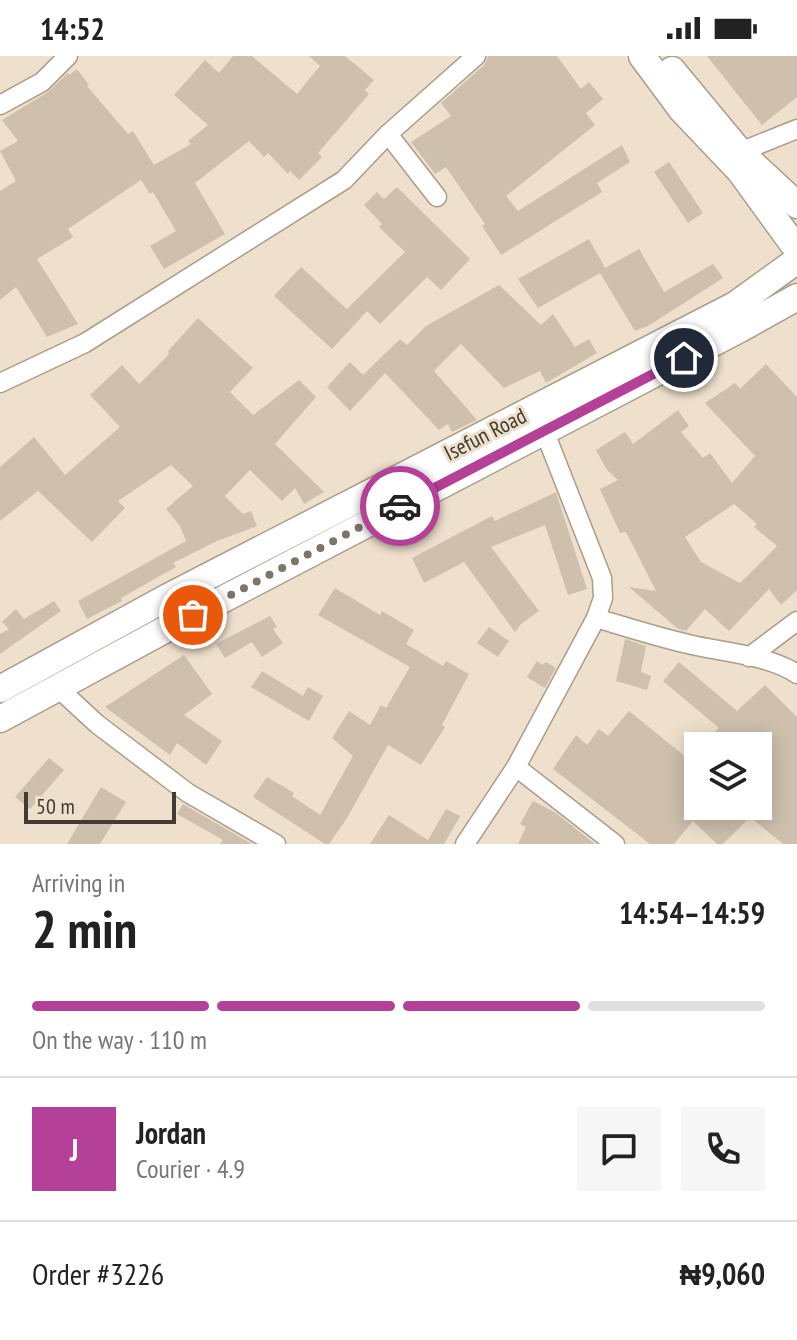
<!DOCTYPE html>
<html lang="en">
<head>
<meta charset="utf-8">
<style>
	body { margin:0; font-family:"PT Sans Narrow",sans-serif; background:#f6f6f6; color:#222; height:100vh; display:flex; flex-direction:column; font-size:30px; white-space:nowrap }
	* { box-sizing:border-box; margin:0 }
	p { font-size:26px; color:#767676 }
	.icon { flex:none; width:44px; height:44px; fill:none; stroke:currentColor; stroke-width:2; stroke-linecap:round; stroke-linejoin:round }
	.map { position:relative; height:788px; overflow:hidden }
	.panel { display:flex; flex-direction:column; background:#fff; flex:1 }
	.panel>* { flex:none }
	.buttons { position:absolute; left:684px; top:676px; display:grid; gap:16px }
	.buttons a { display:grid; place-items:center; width:88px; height:88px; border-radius:0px; background:#fff; box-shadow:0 4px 20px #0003; font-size:40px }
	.scale { position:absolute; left:24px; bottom:20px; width:152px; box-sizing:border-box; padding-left:8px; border:4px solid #413b33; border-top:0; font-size:22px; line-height:28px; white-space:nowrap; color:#413b33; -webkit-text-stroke:6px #eee0cc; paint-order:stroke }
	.pin { position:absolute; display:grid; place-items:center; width:68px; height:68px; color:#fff; margin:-34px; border:4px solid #fff; border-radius:50%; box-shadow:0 2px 8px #0007 }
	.courier { position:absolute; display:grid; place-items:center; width:80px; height:80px; margin:-40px; border:6px solid #b44098; border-radius:50%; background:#fff; color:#222; box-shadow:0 2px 10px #0007 }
	.overview em { font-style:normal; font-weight:700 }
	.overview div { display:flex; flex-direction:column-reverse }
	.overview { display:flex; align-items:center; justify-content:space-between; height:136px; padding:0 32px }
	h1 { font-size:52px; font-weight:700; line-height:60px }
	.bar { display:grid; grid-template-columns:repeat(4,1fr); gap:12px 8px; align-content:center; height:96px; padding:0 32px }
	.bar i { height:10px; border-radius:6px; background:#e0e0e0 }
	.bar .active { background:#b44098 }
	.bar p { grid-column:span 4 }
	.line { display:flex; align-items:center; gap:20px; padding:0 32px; border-top:2px solid #e0e0e0 }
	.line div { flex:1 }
	.round { display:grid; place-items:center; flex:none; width:84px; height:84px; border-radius:0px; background:#f6f6f6 }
	.status { display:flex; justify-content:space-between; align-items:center; height:56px; padding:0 40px; background:#fff; direction:ltr }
	.status svg { height:22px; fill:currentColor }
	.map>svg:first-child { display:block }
	.building { fill:#cec0ad; fill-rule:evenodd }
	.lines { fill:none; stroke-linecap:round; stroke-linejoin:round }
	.street-casing { stroke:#aa9d8a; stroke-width:21 }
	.secondary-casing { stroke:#aa9d8a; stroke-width:29 }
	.street { stroke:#fff; stroke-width:18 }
	.secondary { stroke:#fff; stroke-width:26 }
	.done { stroke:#7e7569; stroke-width:8; stroke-dasharray:0 14.4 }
	.route { stroke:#b44098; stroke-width:10 }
	.labels { text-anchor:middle; stroke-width:6; stroke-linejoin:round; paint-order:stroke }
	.street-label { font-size:22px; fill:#413b33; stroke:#eee0cc }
</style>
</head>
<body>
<div class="status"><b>14:52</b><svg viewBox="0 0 49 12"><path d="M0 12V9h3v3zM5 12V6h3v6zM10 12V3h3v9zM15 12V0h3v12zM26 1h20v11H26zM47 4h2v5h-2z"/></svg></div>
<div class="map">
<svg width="797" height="788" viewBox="0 0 797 788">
	<rect width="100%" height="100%" fill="#eee0cc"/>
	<!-- building -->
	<g class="building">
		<path d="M 233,0 L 252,0 L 297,38 L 320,10 L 309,0 L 345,0 L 374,24 L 365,34 L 369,38 L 318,97 L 322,101 L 299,124 L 290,115 L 288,118 L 268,97 L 264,101 L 249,85 L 195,127 L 225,178 L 164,213 L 150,190 L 176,175 L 153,136 L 150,138 L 141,124 L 68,173 L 73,181 L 37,203 L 78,268 L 47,281 L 16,231 L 0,244 L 0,135 L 16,125 L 0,95 L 18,85 L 2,64 L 48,36 L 68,17 L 69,19 L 77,13 L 89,29 L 87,30 L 128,78 L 133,75 L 154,109 L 191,88 L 188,85 L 208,69 L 174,39 L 205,4 L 219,17 Z"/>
		<path d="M 488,0 L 557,0 L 581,33 L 589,26 L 603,43 L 586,57 L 595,69 L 506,140 L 518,155 L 622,89 L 630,106 L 597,127 L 602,136 L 501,199 L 482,170 L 485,168 L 446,111 L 435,118 L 411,86 L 451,60 L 441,47 L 484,9 Z"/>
		<path d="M 707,0 L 797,0 L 797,41 L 762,69 Z"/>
		<path d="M 669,106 L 703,157 L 688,167 L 654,116 Z"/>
		<path d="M 397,131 L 470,203 L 441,234 L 427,221 L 380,268 L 367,255 L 332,293 L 274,240 L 301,211 L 347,253 L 405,196 L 379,171 L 382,168 L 364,149 L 377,136 L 384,143 Z"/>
		<path d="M 589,183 L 605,212 L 639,193 L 664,236 L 713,208 L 723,222 L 648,270 L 635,275 L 600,217 L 538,252 L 518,223 Z"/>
		<path d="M 499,229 L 541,269 L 553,258 L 575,291 L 589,283 L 597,297 L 546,327 L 540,315 L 504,332 L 461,288 L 434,315 L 477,364 L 452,376 L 448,368 L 439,374 L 385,317 L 350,355 L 327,331 L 350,306 L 363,319 L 400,283 L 407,289 L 426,270 Z"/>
		<path d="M 198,262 L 253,312 L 230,336 L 253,359 L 299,324 L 316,341 L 275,388 L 324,436 L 304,448 L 295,432 L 282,445 L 250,414 L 225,440 L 243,458 L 251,455 L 257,470 L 217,485 L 173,507 L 176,511 L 121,542 L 122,545 L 87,563 L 78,545 L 186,485 L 180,470 L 166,453 L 193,430 L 171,409 L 118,445 L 125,452 L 92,486 L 38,435 L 0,465 L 0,411 L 34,381 L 65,419 L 120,371 L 90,339 L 122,309 L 139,328 L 169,298 L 168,295 Z"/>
		<path d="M 766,308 L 797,341 L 797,534 L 781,549 L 769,533 L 729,575 L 705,553 L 686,575 L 678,573 L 629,531 L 656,535 L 626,476 L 620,477 L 600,433 L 618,424 L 607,414 L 596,394 L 625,376 L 633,388 L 678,354 L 689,370 L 681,376 L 703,402 L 710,397 L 732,427 L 755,400 L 705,347 L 735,327 L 740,333 ZM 734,448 L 757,468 L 754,471 L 777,490 L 740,527 L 701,506 L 685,481 Z"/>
		<path d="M 556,436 L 587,533 L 568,539 L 545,469 L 491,491 L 539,555 L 521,568 L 515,576 L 464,506 L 424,527 L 412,502 L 492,460 L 495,465 Z"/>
		<path d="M 335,532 L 380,559 L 382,555 L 414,574 L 406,588 L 443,610 L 446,605 L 469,618 L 442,669 L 445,671 L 421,709 L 388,689 L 347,762 L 329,788 L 325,788 L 253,741 L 267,721 L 294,737 L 292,740 L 320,759 L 353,700 L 332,682 L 349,655 L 370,669 L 381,649 L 386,652 L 410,611 L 318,559 Z"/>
		<path d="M 54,545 L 61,555 L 0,598 L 0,578 L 9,573 L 2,566 L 16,553 L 24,563 Z"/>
		<path d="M 270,560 L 277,571 L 273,573 L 283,587 L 262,601 L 252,586 L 225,602 L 216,588 Z"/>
		<path d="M 489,571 L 509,585 L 498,601 L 477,587 Z"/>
		<path d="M 625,583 L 646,590 L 641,616 L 651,620 L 647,634 L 616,625 Z"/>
		<path d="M 184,599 L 212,638 L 184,659 L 222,685 L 206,709 L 177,687 L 170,699 L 105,651 Z"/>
		<path d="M 537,605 L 542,609 L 546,606 L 556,612 L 545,632 L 527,621 Z"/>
		<path d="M 679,606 L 737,655 L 765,629 L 797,661 L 797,788 L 783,788 L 750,761 L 723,788 L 717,788 L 693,765 L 674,788 L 650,788 L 553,713 L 576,679 L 587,689 L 599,673 L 608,680 L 629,655 L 687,702 L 698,692 L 698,750 L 758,750 L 758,690 L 700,690 L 719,672 L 663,625 Z"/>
		<path d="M 262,615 L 303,640 L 308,631 L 323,640 L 309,665 L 251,631 Z"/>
		<path d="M 49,702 L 64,714 L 30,753 L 15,741 Z"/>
		<path d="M 101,731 L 126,746 L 100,788 L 67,788 Z"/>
		<path d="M 533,745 L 556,757 L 595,788 L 518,788 L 526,771 L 520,768 Z"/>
		<path d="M 183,748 L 252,788 L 220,788 L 223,784 L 177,758 Z"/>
		<path d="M 446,753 L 460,760 L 444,788 L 370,788 L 389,759 L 428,784 Z"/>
	</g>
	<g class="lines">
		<defs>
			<g id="street">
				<path d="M 0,49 L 42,26 L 68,0"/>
				<path d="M 388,78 L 437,141"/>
				<path d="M 740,96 L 797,73"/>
				<path d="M 0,327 L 85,287 L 344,124 L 388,78 L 476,0"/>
				<path d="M 596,562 C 626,571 657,581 688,588 C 720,596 769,599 797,618"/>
				<path d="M 749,601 L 797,565"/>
				<path d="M 57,631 L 97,668 L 188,737 L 276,788"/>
				<path d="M 516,711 L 615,788"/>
				<path d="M 465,788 L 516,711 L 596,562 L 603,542 L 602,522 L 544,374"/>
			</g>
			<g id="secondary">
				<path d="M 642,0 L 682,54 L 740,115 L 793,188"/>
				<path d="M 672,14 L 740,96 L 797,149"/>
				<path d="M 0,633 L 168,541 L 735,249 L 796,205"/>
				<path d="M 0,663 L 166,573 L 740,273 L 797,241"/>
			</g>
		</defs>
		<!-- street casing -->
		<use href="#street" class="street-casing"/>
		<!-- secondary casing -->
		<use href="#secondary" class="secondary-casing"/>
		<!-- street -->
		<use href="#street" class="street"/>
		<!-- secondary -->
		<use href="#secondary" class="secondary"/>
	</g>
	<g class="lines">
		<!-- done -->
		<path class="done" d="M 193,559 L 400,450"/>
		<!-- route -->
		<path class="route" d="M 400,450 L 684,302"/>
	</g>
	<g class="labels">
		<!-- street labels -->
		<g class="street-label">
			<text transform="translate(485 378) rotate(-27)" y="8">Isefun Road</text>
		</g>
	</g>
</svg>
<div class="buttons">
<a><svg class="icon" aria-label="layers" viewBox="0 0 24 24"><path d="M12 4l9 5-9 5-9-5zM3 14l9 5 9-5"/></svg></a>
</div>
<div class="scale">50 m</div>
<div class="pin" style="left:193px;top:559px;background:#ea580c"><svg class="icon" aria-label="bag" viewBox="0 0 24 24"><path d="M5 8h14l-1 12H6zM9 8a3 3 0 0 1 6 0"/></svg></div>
<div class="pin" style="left:684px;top:302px;background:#1f2937"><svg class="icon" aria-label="home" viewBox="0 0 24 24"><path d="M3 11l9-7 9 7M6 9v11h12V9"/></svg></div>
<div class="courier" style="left:400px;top:450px"><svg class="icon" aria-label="car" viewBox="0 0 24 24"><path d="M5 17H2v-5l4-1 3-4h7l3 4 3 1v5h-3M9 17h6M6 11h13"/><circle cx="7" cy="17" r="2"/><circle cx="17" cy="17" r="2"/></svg></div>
</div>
<section class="panel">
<div class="overview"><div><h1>2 min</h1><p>Arriving in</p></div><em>14:54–14:59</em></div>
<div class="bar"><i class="active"></i><i class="active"></i><i class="active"></i><i></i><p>On the way · 110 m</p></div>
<div class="line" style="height:144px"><b class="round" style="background:#b44098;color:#fff">J</b><div><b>Jordan</b><p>Courier · 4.9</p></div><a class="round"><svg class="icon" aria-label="chat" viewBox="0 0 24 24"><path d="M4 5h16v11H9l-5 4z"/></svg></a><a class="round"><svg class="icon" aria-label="phone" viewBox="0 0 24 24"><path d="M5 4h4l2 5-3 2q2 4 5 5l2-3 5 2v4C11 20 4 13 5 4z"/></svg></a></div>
<div class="line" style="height:104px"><div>Order #3226</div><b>₦9,060</b></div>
</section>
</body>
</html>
